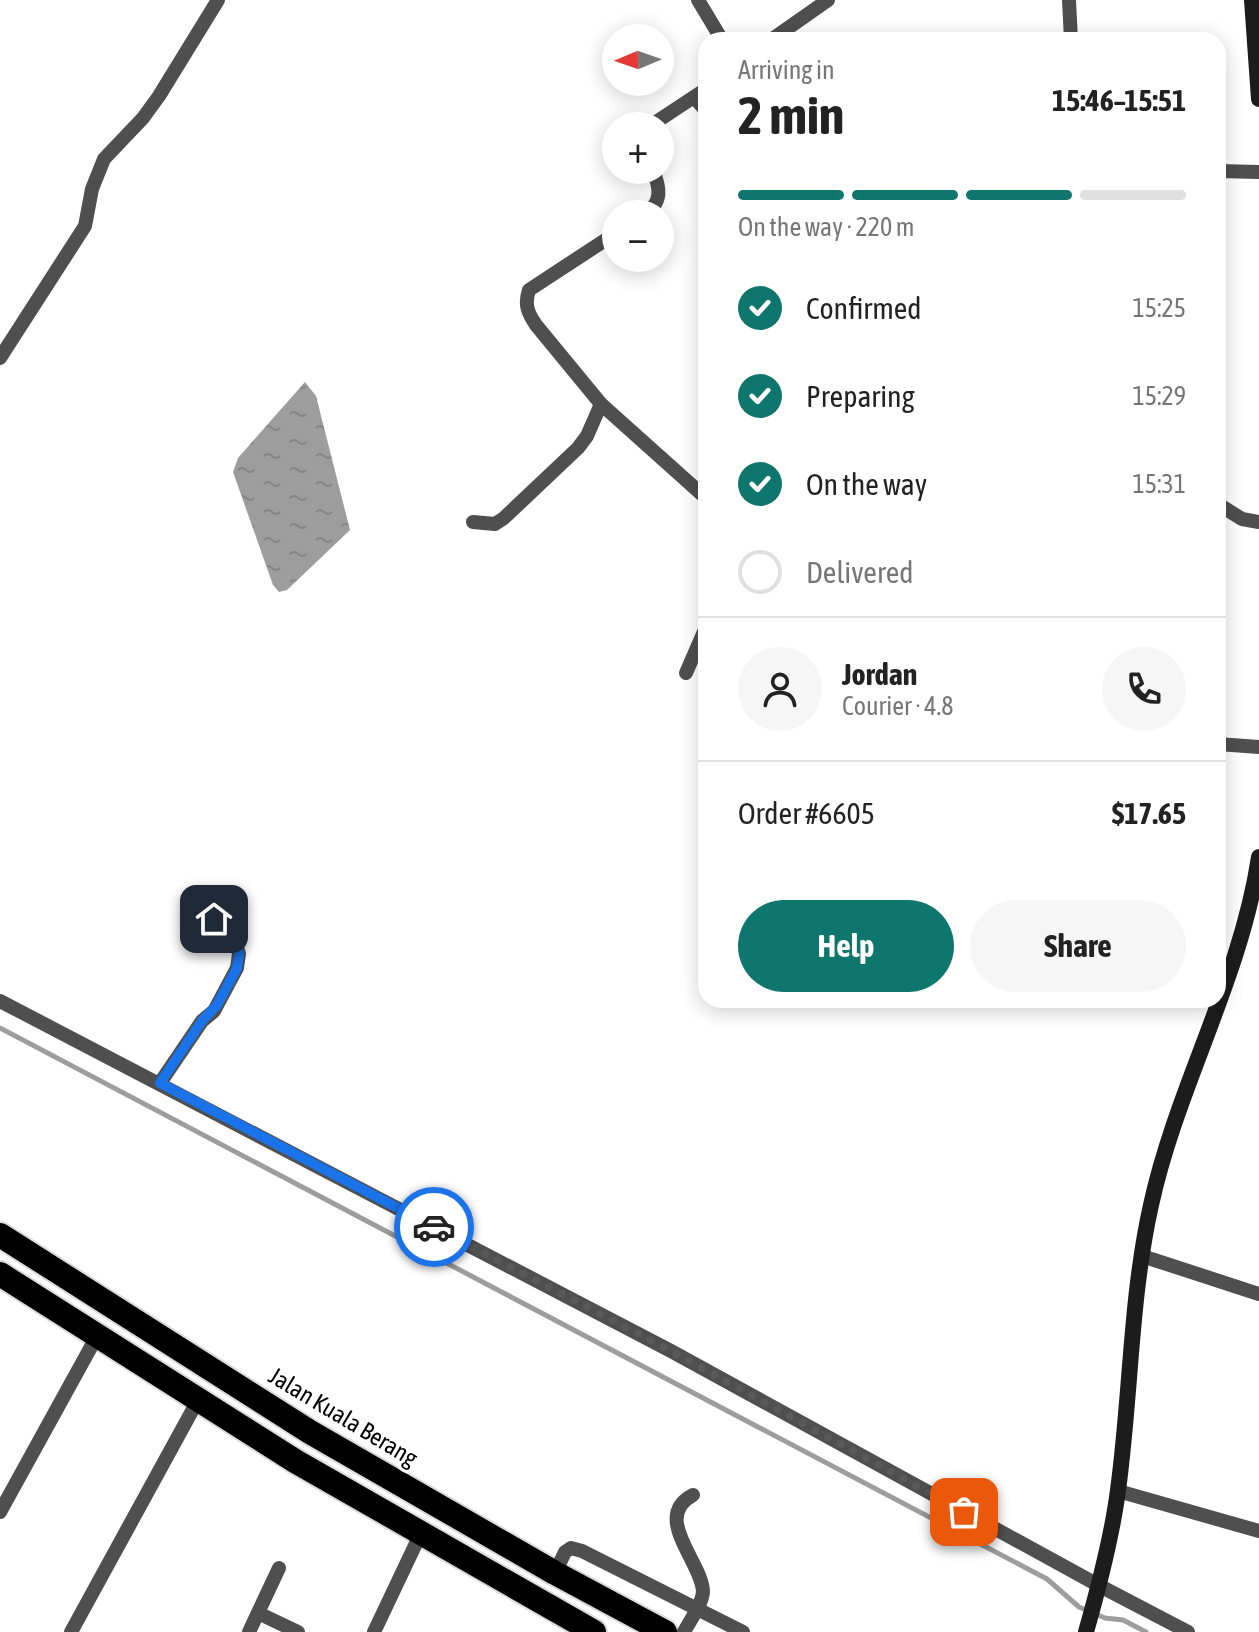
<!DOCTYPE html>
<html lang="en">
<head>
<meta charset="utf-8">
<style>
	body { margin:0; font-family:"Asap Condensed",sans-serif; background:#f6f6f6; color:#222; height:100vh; display:flex; flex-direction:column; font-size:30px; white-space:nowrap }
	* { box-sizing:border-box; margin:0 }
	p { font-size:26px; color:#767676 }
	.icon { flex:none; width:44px; height:44px; fill:none; stroke:currentColor; stroke-width:2; stroke-linecap:round; stroke-linejoin:round }
	.map { position:relative; flex:1; overflow:hidden }
	.details { position:absolute; left:698px; top:32px; width:528px; height:976px; display:flex; flex-direction:column; background:#fff; border-radius:24px; box-shadow:0 4px 20px #0003 }
	.details>* { flex:none }
	.needle { width:52px; rotate:268deg }
	.fabs { position:absolute; left:602px; top:24px; display:grid; gap:16px }
	.fabs a { display:grid; place-items:center; width:72px; height:72px; border-radius:50%; background:#fff; box-shadow:0 4px 20px #0003; font-size:40px }
	.pin { position:absolute; display:grid; place-items:center; width:68px; height:68px; color:#fff; margin:-34px; border-radius:16px; box-shadow:0 4px 12px #0006 }
	.courier { position:absolute; display:grid; place-items:center; width:80px; height:80px; margin:-40px; border:6px solid #1a73e8; border-radius:50%; background:#fff; color:#222; box-shadow:0 2px 10px #0007 }
	.head em { font-style:normal; font-weight:700 }
	.head div { display:flex; flex-direction:column-reverse }
	.head { display:flex; align-items:center; justify-content:space-between; height:136px; padding:0 40px }
	h1 { font-size:52px; font-weight:700; line-height:60px }
	.bar { display:grid; grid-template-columns:repeat(4,1fr); gap:12px 8px; align-content:center; height:96px; padding:0 40px }
	.bar i { height:10px; border-radius:6px; background:#e0e0e0 }
	.bar .selected { background:#0f766e }
	.bar p { grid-column:span 4 }
	.line { display:flex; align-items:center; gap:20px; padding:0 40px; border-top:2px solid #e0e0e0 }
	.line div { flex:1 }
	.round { display:grid; place-items:center; flex:none; width:84px; height:84px; border-radius:42px; background:#f6f6f6 }
	ol { padding:0 40px; list-style:none }
	li { display:flex; align-items:center; gap:24px; height:88px }
	li p { margin-inline-start:auto }
	li .icon { padding:8px; border-radius:50%; background:#0f766e; color:#fff; stroke-width:4 }
	li:last-child { color:#767676 }
	li i { width:44px; height:44px; border:4px solid #e0e0e0; border-radius:50% }
	.primary-button { display:flex; gap:16px; margin-top:auto; padding:16px 40px }
	.primary-button a { flex:1; height:92px; border-radius:48px; background:#0f766e; color:#fff; font-size:32px; font-weight:700; line-height:92px; text-align:center }
	.primary-button a+a { background:#f6f6f6; color:#222 }
	.map>svg:first-child { display:block }
	.water { fill:url(#water-ripples) }
	.lines { fill:none; stroke-linecap:round; stroke-linejoin:round }
	.stream { stroke:#9d9d9d; stroke-width:5 }
	.highway-casing { stroke:#dbdbdb; stroke-width:28 }
	.street { stroke:#4f4f4f; stroke-width:14 }
	.secondary { stroke:#1c1c1c; stroke-width:16 }
	.highway { stroke:#000; stroke-width:24 }
	.done { stroke:#595959; stroke-width:8; stroke-dasharray:0 14.4 }
	.route { stroke:#1a73e8; stroke-width:10 }
	.labels { text-anchor:middle; stroke-width:6; stroke-linejoin:round; paint-order:stroke }
	.street-label { font-size:24px; fill:#000; stroke:#fff }
</style>
</head>
<body>
<div class="map">
<svg width="1259" height="1632" viewBox="0 0 1259 1632">
	<defs>
		<pattern id="water-ripples" width="26" height="14" patternUnits="userSpaceOnUse" patternTransform="scale(2)"><rect width="26" height="14" fill="#9d9d9d"/><path d="M2 4q2-2 4 0t4 0M15 11q2-2 4 0t4 0" fill="none" stroke="#858585"/></pattern>
	</defs>
	<rect width="100%" height="100%" fill="#fff"/>
	<!-- water -->
	<path class="water" d="M 305,382 L 316,396 L 350,530 L 287,590 L 279,592 L 273,585 L 233,472 L 238,458 Z"/>
	<g class="lines">
		<!-- stream -->
		<path class="stream" d="M 0,1028 L 1047,1579 L 1079,1607 L 1105,1618 L 1123,1620 L 1146,1632"/>
		<defs>
			<g id="highway">
				<path d="M 0,1235 L 310,1432 L 555,1573 L 665,1632"/>
				<path d="M 0,1274 L 295,1461 L 594,1632"/>
			</g>
		</defs>
		<!-- highway casing -->
		<use href="#highway" class="highway-casing"/>
		<!-- street -->
		<g class="street">
			<path d="M 698,0 L 722,40"/>
			<path d="M 1069,0 L 1071,40"/>
			<path d="M 771,40 L 828,0"/>
			<path d="M 695,98 L 706,111"/>
			<path d="M 650,126 L 706,89"/>
			<path d="M 1218,171 L 1259,172"/>
			<path d="M 645,214 C 663,202 660,188 653,170"/>
			<path d="M 0,358 L 85,226 L 92,189 L 104,159 L 143,118 L 159,96 L 218,0"/>
			<path d="M 601,404 L 706,498"/>
			<path d="M 1218,504 L 1242,519 L 1259,522"/>
			<path d="M 473,522 L 495,524 L 504,518 L 578,448 L 587,436 L 601,404 L 536,325 C 528,313 524,305 529,290 L 616,233"/>
			<path d="M 686,673 L 706,627"/>
			<path d="M 1218,744 L 1259,747"/>
			<path d="M 0,1001 L 671,1351 L 1098,1585 L 1188,1632"/>
			<path d="M 160,1083 L 202,1021 L 214,1011 L 237,968 L 239,954 L 236,943 L 229,931 L 214,919"/>
			<path d="M 1142,1256 L 1259,1294"/>
			<path d="M 1118,1491 L 1259,1531"/>
			<path d="M 0,1512 L 97,1336"/>
			<path d="M 555,1573 L 565,1552 L 571,1548 L 582,1551 L 743,1632"/>
			<path d="M 258,1613 L 298,1632"/>
			<path d="M 71,1632 L 198,1400"/>
			<path d="M 249,1632 L 279,1568"/>
			<path d="M 374,1632 L 420,1535"/>
			<path d="M 684,1632 C 690,1620 702,1605 703,1592 C 703,1563 651,1517 693,1495"/>
		</g>
		<!-- secondary -->
		<g class="secondary">
			<path d="M 1252,0 L 1259,99"/>
			<path d="M 1086,1632 C 1099,1586 1112,1537 1118,1490 C 1131,1395 1130,1299 1151,1205 C 1177,1086 1241,978 1259,857"/>
		</g>
		<!-- highway -->
		<use href="#highway" class="highway"/>
	</g>
	<g class="lines">
		<!-- done -->
		<path class="done" d="M 434,1227 L 671,1351 L 964,1512"/>
		<!-- route -->
		<path class="route" d="M 214,919 L 229,931 L 236,943 L 239,954 L 237,968 L 217,1005 L 202,1021 L 160,1083 L 434,1227"/>
	</g>
	<g class="labels">
		<!-- street labels -->
		<g class="street-label">
			<text transform="translate(343 1417) rotate(31)" y="8">Jalan Kuala Berang</text>
		</g>
	</g>
</svg>
<div class="fabs">
<a><svg class="needle" viewBox="-14 -14 28 28"><path d="M0-13l5 13h-10z" fill="#e53935"/><path d="M0 13l5-13h-10z" fill="#767676"/></svg></a>
<a>+</a>
<a>−</a>
</div>
<div class="pin" style="left:964px;top:1512px;background:#ea580c"><svg class="icon" aria-label="bag" viewBox="0 0 24 24"><path d="M5 8h14l-1 12H6zM9 8a3 3 0 0 1 6 0"/></svg></div>
<div class="pin" style="left:214px;top:919px;background:#1f2937"><svg class="icon" aria-label="home" viewBox="0 0 24 24"><path d="M3 11l9-7 9 7M6 9v11h12V9"/></svg></div>
<div class="courier" style="left:434px;top:1227px"><svg class="icon" aria-label="car" viewBox="0 0 24 24"><path d="M5 17H2v-5l4-1 3-4h7l3 4 3 1v5h-3M9 17h6M6 11h13"/><circle cx="7" cy="17" r="2"/><circle cx="17" cy="17" r="2"/></svg></div>
<section class="details">
<div class="head"><div><h1>2 min</h1><p>Arriving in</p></div><em>15:46–15:51</em></div>
<div class="bar"><i class="selected"></i><i class="selected"></i><i class="selected"></i><i></i><p>On the way · 220 m</p></div>
<ol>
<li><svg class="icon" aria-label="check" viewBox="0 0 24 24"><path d="M5 12l5 5 9-10"/></svg>Confirmed<p>15:25</p></li>
<li><svg class="icon" aria-label="check" viewBox="0 0 24 24"><path d="M5 12l5 5 9-10"/></svg>Preparing<p>15:29</p></li>
<li><svg class="icon" aria-label="check" viewBox="0 0 24 24"><path d="M5 12l5 5 9-10"/></svg>On the way<p>15:31</p></li>
<li><i></i>Delivered</li>
</ol>
<div class="line" style="height:144px"><a class="round"><svg class="icon" aria-label="person" viewBox="0 0 24 24"><circle cx="12" cy="8" r="4"/><path d="M4 21q1-7 8-7t8 7"/></svg></a><div><b>Jordan</b><p>Courier · 4.8</p></div><a class="round"><svg class="icon" aria-label="phone" viewBox="0 0 24 24"><path d="M5 4h4l2 5-3 2q2 4 5 5l2-3 5 2v4C11 20 4 13 5 4z"/></svg></a></div>
<div class="line" style="height:104px"><div>Order #6605</div><b>$17.65</b></div>
<div class="primary-button"><a>Help</a><a>Share</a></div>
</section>
</div>
</body>
</html>
